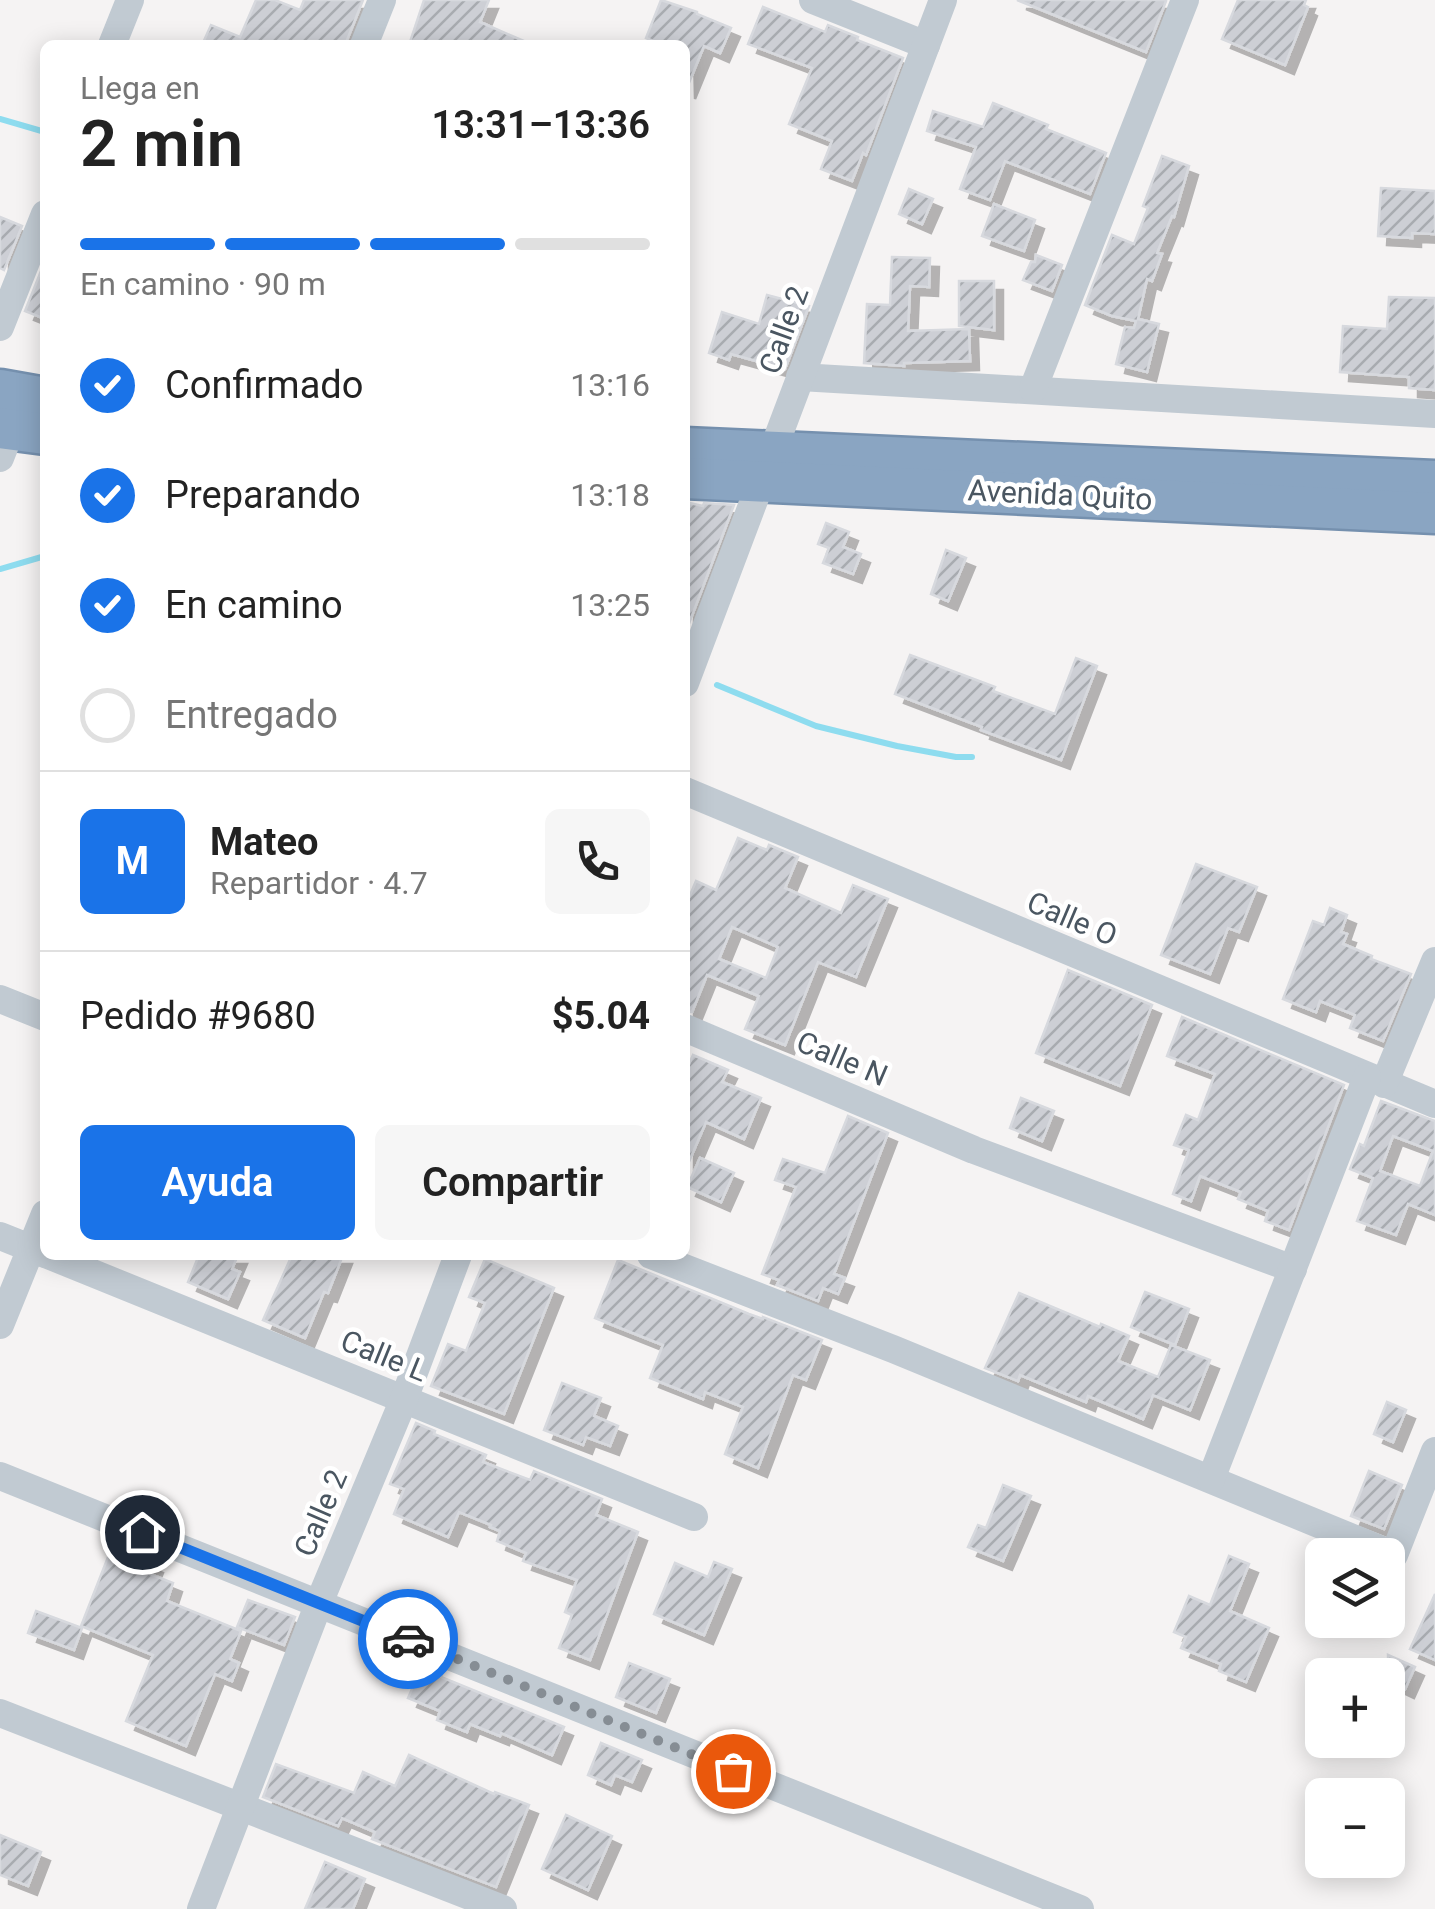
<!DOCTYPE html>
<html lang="es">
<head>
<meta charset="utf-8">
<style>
	body { margin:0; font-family:Roboto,sans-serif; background:#f6f6f6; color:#222; height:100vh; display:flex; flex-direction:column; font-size:38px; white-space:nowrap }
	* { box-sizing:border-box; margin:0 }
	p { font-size:32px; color:#767676 }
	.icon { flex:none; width:55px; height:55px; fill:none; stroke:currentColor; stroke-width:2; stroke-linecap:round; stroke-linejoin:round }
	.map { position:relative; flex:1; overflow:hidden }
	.panel { position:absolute; left:40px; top:40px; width:650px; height:1220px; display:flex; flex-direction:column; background:#fff; border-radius:15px; box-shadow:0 5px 25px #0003 }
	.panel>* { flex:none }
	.controls { position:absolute; left:1305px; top:1538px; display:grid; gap:20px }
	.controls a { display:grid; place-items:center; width:100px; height:100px; border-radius:15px; background:#fff; box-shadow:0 5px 25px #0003; font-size:50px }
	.pin { position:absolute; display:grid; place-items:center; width:85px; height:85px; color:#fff; margin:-42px; border:5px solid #fff; border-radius:50%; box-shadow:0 2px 10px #0007 }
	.courier { position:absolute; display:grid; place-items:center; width:100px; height:100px; margin:-50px; border:8px solid #1a73e8; border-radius:50%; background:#fff; color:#222; box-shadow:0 2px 12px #0007 }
	.headline em { font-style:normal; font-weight:600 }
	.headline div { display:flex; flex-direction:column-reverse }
	.headline { display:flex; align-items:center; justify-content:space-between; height:170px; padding:0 40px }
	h1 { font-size:65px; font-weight:600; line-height:75px }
	.bar { display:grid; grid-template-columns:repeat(4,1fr); gap:15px 10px; align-content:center; height:120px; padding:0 40px }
	.bar i { height:12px; border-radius:8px; background:#e0e0e0 }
	.bar .active { background:#1a73e8 }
	.bar p { grid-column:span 4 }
	.line { display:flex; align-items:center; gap:25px; padding:0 40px; border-top:2px solid #e0e0e0 }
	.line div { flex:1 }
	.round { display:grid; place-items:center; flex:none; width:105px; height:105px; border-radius:15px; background:#f6f6f6 }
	ol { padding:0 40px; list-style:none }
	li { display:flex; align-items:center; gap:30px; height:110px }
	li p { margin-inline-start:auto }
	li .icon { padding:10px; border-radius:50%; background:#1a73e8; color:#fff; stroke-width:4 }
	li:last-child { color:#767676 }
	li i { width:55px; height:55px; border:5px solid #e0e0e0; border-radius:50% }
	.cta { display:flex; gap:20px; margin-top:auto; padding:20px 40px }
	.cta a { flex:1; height:115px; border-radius:15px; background:#1a73e8; color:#fff; font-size:40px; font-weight:600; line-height:115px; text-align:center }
	.cta a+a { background:#f6f6f6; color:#222 }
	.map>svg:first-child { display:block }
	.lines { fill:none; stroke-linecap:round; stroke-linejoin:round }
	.stream { stroke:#8edcef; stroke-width:6 }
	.building { fill:url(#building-hatch); stroke:#d7d9de; stroke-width:2.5; fill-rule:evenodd; filter:url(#shadow) }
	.highway-casing { stroke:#7590ae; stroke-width:45 }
	.minor { stroke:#c1cad2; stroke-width:28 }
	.highway { stroke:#8aa5c2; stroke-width:40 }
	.done { stroke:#868d94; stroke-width:10; stroke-dasharray:0 18 }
	.route { stroke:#1a73e8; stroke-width:12 }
	.labels { text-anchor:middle; stroke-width:9; stroke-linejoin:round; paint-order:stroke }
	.street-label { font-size:30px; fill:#4a5661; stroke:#fff }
</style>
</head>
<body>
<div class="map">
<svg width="1435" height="1909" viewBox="0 0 1435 1909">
	<defs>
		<pattern id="building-hatch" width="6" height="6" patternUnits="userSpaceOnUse" patternTransform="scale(2.5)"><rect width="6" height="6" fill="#cdcfd5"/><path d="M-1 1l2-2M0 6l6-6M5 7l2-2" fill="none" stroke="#a8abb0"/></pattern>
		<filter id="shadow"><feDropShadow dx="9" dy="9" stdDeviation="0" flood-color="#0004"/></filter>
	</defs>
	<rect width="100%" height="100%" fill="#f5f3f3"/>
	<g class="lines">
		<!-- stream -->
		<g class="stream">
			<path d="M 0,119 L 45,132"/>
			<path d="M 0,569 L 45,556"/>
			<path d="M 717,685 L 816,726 L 897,746 L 956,757 L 972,757"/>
		</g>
	</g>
	<!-- building -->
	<g class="building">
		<path d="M 256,0 L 275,0 L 300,10 L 304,0 L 363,0 L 345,45 L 202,45 L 211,25 L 240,37 Z"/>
		<path d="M 424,0 L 489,0 L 480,22 L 533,45 L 409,45 Z"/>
		<path d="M 661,0 L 697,12 L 697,14 L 731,28 L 720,53 L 704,46 L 686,90 L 685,45 L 663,45 L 646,38 Z"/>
		<path d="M 1017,0 L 1164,0 L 1166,1 L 1146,52 Z"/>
		<path d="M 1238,0 L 1306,0 L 1304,5 L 1308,7 L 1285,65 L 1222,39 Z"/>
		<path d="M 763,7 L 825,32 L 828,25 L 858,37 L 857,40 L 903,58 L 866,155 L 863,153 L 852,181 L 821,169 L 832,141 L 789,124 L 812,68 L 748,44 Z"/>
		<path d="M 993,103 L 1048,125 L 1046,129 L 1106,153 L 1090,194 L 1005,161 L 990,200 L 960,189 L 976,147 L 927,131 L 933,111 L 983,127 Z"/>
		<path d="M 1162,156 L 1189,166 L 1174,217 L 1172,216 L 1157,253 L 1162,254 L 1152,281 L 1147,279 L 1138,319 L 1159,324 L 1147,372 L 1116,364 L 1125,327 L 1134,328 L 1136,321 L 1112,316 L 1085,305 L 1112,235 L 1134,244 L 1148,208 L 1143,206 Z"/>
		<path d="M 1381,188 L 1435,191 L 1435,234 L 1412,233 L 1412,238 L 1378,236 Z"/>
		<path d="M 909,189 L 933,199 L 922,224 L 899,214 Z"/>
		<path d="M 994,204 L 1035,220 L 1024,251 L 982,236 Z"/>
		<path d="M 0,217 L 22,226 L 4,270 L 0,268 Z"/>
		<path d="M 1036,255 L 1062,265 L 1052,291 L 1023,280 L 1031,262 L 1035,262 Z"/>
		<path d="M 892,257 L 930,258 L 929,287 L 910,286 L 908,331 L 969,329 L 970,361 L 904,363 L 904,366 L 864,363 L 867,304 L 890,305 Z"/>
		<path d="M 45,261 L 45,319 L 25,311 Z"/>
		<path d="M 959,281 L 994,281 L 994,330 L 959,326 Z"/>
		<path d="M 767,295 L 809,306 L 785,369 L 731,354 L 729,360 L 709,353 L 722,312 L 759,324 Z"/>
		<path d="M 1389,297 L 1435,298 L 1435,390 L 1409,388 L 1409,377 L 1340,372 L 1343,326 L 1387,329 Z"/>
		<path d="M 685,502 L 703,506 L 704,503 L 734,505 L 685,634 Z"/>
		<path d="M 826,523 L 849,532 L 843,547 L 861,554 L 853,574 L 823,563 L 829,548 L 818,544 Z"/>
		<path d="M 946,550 L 966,558 L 948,601 L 931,594 Z"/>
		<path d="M 910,655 L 995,687 L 993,691 L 1055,714 L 1076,658 L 1097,666 L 1061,760 L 981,730 L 982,727 L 895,694 Z"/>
		<path d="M 738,838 L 767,850 L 769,845 L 798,857 L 785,888 L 841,913 L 853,885 L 888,899 L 856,977 L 818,962 L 785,1045 L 745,1029 L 759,996 L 707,975 L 692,1012 L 685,1011 L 685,907 L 696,881 L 716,890 ZM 732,927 L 778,947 L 766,978 L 719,959 Z"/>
		<path d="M 1196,864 L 1257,887 L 1239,932 L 1228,928 L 1210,974 L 1161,955 Z"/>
		<path d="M 1330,908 L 1347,915 L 1341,932 L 1347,934 L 1343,944 L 1372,956 L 1371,959 L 1411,974 L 1383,1041 L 1350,1028 L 1355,1015 L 1320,1001 L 1316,1012 L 1283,999 L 1313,921 L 1324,925 Z"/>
		<path d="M 1068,970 L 1152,1005 L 1120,1086 L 1036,1053 Z"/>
		<path d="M 1182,1017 L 1344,1085 L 1289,1230 L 1265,1221 L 1268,1211 L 1238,1199 L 1241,1192 L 1200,1176 L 1191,1201 L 1173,1194 L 1189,1150 L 1174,1145 L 1186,1115 L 1198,1120 L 1215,1074 L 1167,1056 Z"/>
		<path d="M 693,1055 L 728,1070 L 722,1082 L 761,1098 L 744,1139 L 706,1122 L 685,1171 L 685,1074 Z"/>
		<path d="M 1021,1098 L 1054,1111 L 1042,1141 L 1010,1128 Z"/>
		<path d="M 1381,1101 L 1435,1121 L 1435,1215 L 1408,1204 L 1396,1235 L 1357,1221 L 1373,1178 L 1350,1169 L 1360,1144 L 1364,1146 ZM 1393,1136 L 1433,1151 L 1420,1186 L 1380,1171 Z"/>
		<path d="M 848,1116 L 888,1133 L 834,1274 L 845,1278 L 838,1294 L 823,1288 L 818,1301 L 777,1285 L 779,1280 L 762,1274 L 796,1187 L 775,1180 L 783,1159 L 825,1173 Z"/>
		<path d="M 700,1158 L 734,1173 L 721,1202 L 687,1187 Z"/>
		<path d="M 199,1255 L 238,1255 L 232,1269 L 240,1272 L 228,1299 L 188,1282 Z"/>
		<path d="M 292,1255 L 343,1255 L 328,1293 L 324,1292 L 305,1338 L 263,1320 Z"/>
		<path d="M 485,1259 L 554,1288 L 504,1414 L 431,1386 L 448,1344 L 466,1351 L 485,1303 L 469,1297 Z"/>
		<path d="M 618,1260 L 749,1314 L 763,1319 L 763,1317 L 822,1340 L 806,1380 L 793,1375 L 758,1468 L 725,1454 L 743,1407 L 705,1392 L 703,1399 L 650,1378 L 663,1345 L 595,1318 Z"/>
		<path d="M 1145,1292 L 1189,1309 L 1175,1345 L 1131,1327 Z"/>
		<path d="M 1019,1293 L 1100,1327 L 1101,1324 L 1129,1336 L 1118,1361 L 1158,1377 L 1171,1345 L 1210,1360 L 1190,1410 L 1153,1395 L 1143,1419 L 1088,1396 L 1086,1402 L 1020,1375 L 1018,1381 L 985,1368 Z"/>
		<path d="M 562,1383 L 601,1398 L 594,1416 L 618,1426 L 610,1446 L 586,1437 L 583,1445 L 544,1430 Z"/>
		<path d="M 1387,1402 L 1406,1410 L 1393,1442 L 1374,1434 Z"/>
		<path d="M 416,1423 L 435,1431 L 434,1434 L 486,1455 L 483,1462 L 530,1480 L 534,1471 L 602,1499 L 596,1515 L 638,1532 L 590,1660 L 559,1648 L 572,1615 L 565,1612 L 577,1580 L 523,1561 L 526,1553 L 497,1541 L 500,1531 L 490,1527 L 491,1525 L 459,1512 L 448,1537 L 394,1514 L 404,1489 L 390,1484 Z"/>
		<path d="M 1369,1471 L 1402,1485 L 1384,1529 L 1351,1516 Z"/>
		<path d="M 1003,1485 L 1031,1496 L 1003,1561 L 968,1547 L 978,1525 L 986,1528 Z"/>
		<path d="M 112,1547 L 154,1564 L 150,1574 L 173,1583 L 167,1601 L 241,1631 L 230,1659 L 239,1663 L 232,1681 L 215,1674 L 186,1746 L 126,1721 L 153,1655 L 81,1626 Z"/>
		<path d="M 1229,1556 L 1249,1564 L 1230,1611 L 1269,1628 L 1246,1682 L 1219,1671 L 1221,1664 L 1181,1648 L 1186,1637 L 1174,1632 L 1189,1596 L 1210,1605 Z"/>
		<path d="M 714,1562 L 732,1569 L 704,1635 L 654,1614 L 675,1563 L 708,1577 Z"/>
		<path d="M 1435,1594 L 1435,1660 L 1410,1649 Z"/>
		<path d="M 248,1600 L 295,1617 L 284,1645 L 237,1627 Z"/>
		<path d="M 36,1611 L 82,1628 L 74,1650 L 28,1633 Z"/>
		<path d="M 1388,1655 L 1415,1667 L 1405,1689 L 1388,1681 Z"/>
		<path d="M 629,1663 L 670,1679 L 656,1713 L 616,1697 Z"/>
		<path d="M 422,1666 L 442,1674 L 441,1677 L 564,1727 L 552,1755 L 501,1733 L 500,1736 L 470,1724 L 467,1732 L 437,1720 L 440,1711 L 408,1698 Z"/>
		<path d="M 601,1743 L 642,1760 L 632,1782 L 615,1775 L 611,1785 L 588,1775 Z"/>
		<path d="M 409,1755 L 494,1794 L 495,1792 L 529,1805 L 496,1887 L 372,1839 L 375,1832 L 342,1818 L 338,1826 L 263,1797 L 276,1764 L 354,1793 L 363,1772 L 395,1786 Z"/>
		<path d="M 566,1815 L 612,1836 L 588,1890 L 542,1869 Z"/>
		<path d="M 0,1835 L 41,1852 L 28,1886 L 0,1875 Z"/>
		<path d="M 325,1862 L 365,1879 L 353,1909 L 305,1909 Z"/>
	</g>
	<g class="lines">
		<defs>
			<g id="highway">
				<path d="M 0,390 L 45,398"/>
				<path d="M 0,428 L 45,434"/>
				<path d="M 685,448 L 1435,481"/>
				<path d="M 685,478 L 1435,513"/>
			</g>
		</defs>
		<!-- highway casing -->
		<use href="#highway" class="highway-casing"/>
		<!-- minor -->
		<g class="minor">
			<path d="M 813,0 L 926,45"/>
			<path d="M 112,45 L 130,0"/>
			<path d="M 364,45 L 382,0"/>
			<path d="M 0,327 L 45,214"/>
			<path d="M 800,377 L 1435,414"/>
			<path d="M 1033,389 L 1185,0"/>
			<path d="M 0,458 L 11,430"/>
			<path d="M 685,683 C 772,456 857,228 943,0"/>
			<path d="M 685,791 L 1435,1104"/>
			<path d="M 0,999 L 45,1017"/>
			<path d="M 685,1028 L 974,1150 L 1293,1269"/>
			<path d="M 1384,1084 L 1435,961"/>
			<path d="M 0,1236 L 45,1254"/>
			<path d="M 48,1255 L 694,1517"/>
			<path d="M 651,1255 L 893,1349 L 1394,1555 L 1435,1451"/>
			<path d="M 0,1325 L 45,1214"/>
			<path d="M 0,1476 L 1080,1909"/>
			<path d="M 1211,1479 L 1367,1077"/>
			<path d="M 0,1713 L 503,1909"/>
			<path d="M 201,1909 L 319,1603 L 404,1399 L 458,1255"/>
		</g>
		<!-- highway -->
		<use href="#highway" class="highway"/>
	</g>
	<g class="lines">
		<!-- done -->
		<path class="done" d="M 408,1639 L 733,1771"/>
		<!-- route -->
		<path class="route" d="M 142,1532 L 408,1639"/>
	</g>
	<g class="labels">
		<!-- street labels -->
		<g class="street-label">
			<text transform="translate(784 330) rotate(-70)" y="10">Calle 2</text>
			<text transform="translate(1060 495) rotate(3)" y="10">Avenida Quito</text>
			<text transform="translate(1072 919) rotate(23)" y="10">Calle O</text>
			<text transform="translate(842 1059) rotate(23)" y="10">Calle N</text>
			<text transform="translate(384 1356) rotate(22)" y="10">Calle L</text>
			<text transform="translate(321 1513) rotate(-67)" y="10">Calle 2</text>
		</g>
	</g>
</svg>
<div class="controls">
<a><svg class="icon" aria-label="layers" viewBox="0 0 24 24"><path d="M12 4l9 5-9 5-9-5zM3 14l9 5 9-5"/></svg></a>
<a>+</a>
<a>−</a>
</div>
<div class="pin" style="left:733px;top:1771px;background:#ea580c"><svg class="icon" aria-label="bag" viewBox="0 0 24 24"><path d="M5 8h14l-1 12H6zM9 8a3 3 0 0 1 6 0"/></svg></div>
<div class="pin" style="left:142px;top:1532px;background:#1f2937"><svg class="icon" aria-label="home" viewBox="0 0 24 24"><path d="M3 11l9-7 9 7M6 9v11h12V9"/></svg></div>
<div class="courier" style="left:408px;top:1639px"><svg class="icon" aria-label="car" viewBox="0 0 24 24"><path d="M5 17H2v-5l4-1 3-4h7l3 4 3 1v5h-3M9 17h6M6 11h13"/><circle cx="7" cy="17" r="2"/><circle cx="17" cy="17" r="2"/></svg></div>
<section class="panel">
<div class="headline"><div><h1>2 min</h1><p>Llega en</p></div><em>13:31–13:36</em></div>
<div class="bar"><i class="active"></i><i class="active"></i><i class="active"></i><i></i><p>En camino · 90 m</p></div>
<ol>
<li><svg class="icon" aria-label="check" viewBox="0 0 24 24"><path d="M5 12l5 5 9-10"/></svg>Confirmado<p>13:16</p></li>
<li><svg class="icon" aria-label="check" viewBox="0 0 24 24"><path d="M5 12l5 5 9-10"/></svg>Preparando<p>13:18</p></li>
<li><svg class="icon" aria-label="check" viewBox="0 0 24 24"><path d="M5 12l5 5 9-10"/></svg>En camino<p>13:25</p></li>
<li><i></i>Entregado</li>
</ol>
<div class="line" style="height:180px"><b class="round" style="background:#1a73e8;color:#fff">M</b><div><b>Mateo</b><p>Repartidor · 4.7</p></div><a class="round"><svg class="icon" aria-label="phone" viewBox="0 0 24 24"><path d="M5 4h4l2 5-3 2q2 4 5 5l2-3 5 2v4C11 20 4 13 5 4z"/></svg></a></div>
<div class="line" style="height:130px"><div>Pedido #9680</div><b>$5.04</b></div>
<div class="cta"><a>Ayuda</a><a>Compartir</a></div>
</section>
</div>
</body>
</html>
